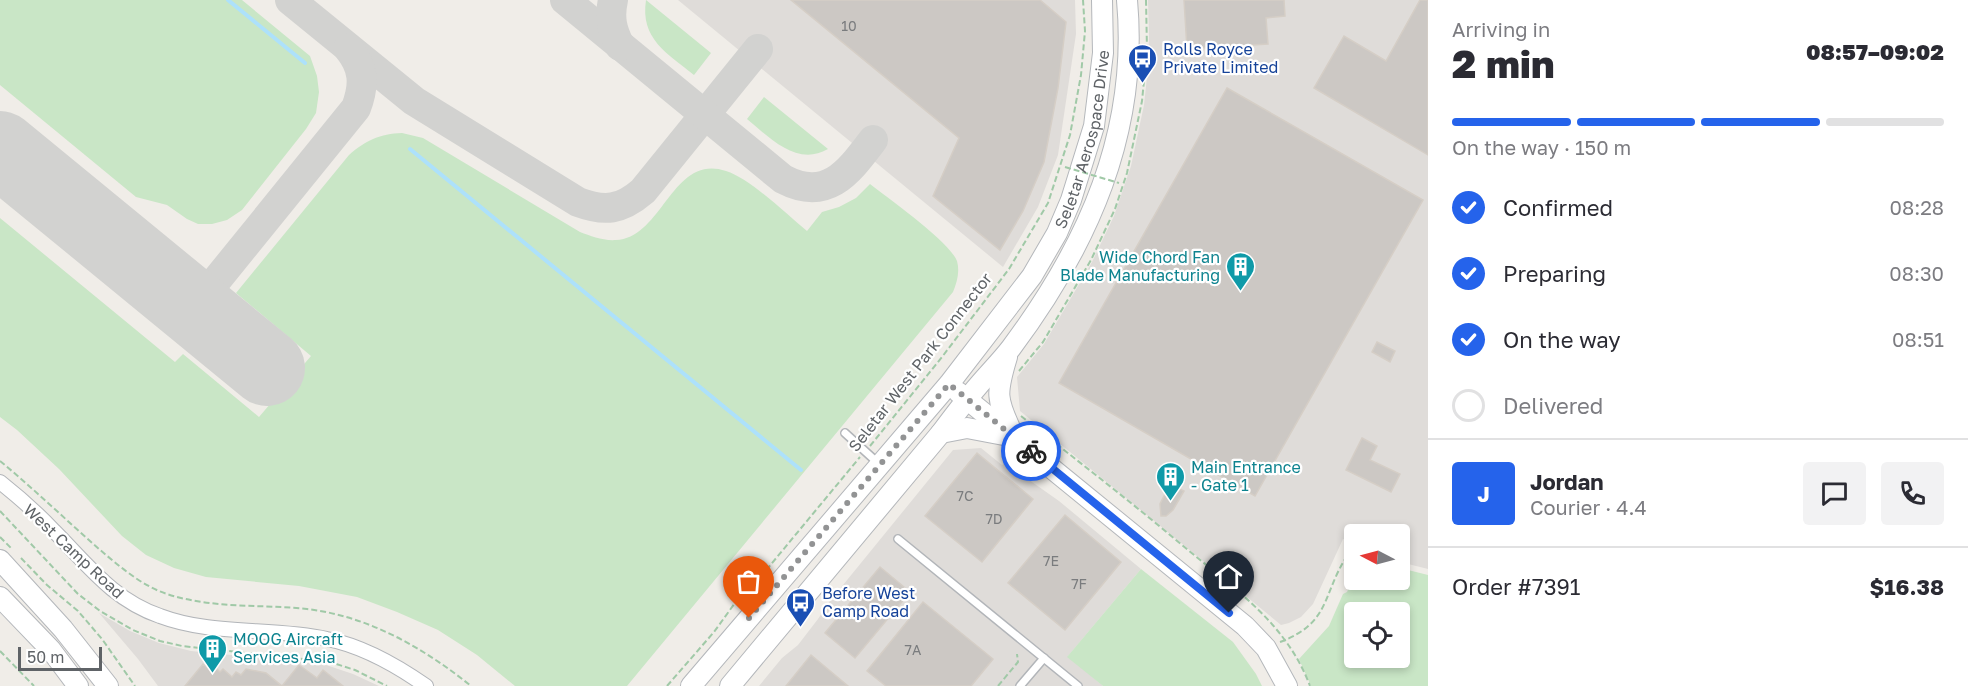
<!DOCTYPE html>
<html lang="en">
<head>
<meta charset="utf-8">
<style>
	body { margin:0; font-family:"Golos Text",sans-serif; background:#f2f2f3; color:#2b2b33; height:100vh; display:flex; flex-direction:column; font-size:22px; white-space:nowrap }
	* { box-sizing:border-box; margin:0 }
	p { font-size:20px; color:#7c7c81 }
	.icon { flex:none; width:33px; height:33px; fill:none; stroke:currentColor; stroke-width:2; stroke-linecap:round; stroke-linejoin:round }
	.map { position:relative; flex:1; overflow:hidden }
	.panel { display:flex; flex-direction:column; background:#fff; width:540px }
	.panel>* { flex:none }
	.needle { width:39px; rotate:276deg }
	.fabs { position:absolute; left:1344px; top:524px; display:grid; gap:12px }
	.fabs a { display:grid; place-items:center; width:66px; height:66px; border-radius:6px; background:#fff; box-shadow:0 3px 9px #0003; font-size:30px }
	.scale { position:absolute; left:18px; bottom:15px; width:84px; box-sizing:border-box; padding-left:6px; border:3px solid #5f6367; border-top:0; font-size:16px; line-height:21px; white-space:nowrap; color:#5f6367; -webkit-text-stroke:4px #fff; paint-order:stroke }
	.pin { position:absolute; display:grid; place-items:center; width:51px; height:51px; color:#fff; margin:-62px -26px; border-radius:50% 50% 50% 0; rotate:-45deg; box-shadow:0 0 6px #0007 }
	.pin .icon { rotate:45deg }
	.courier { position:absolute; display:grid; place-items:center; width:60px; height:60px; margin:-30px; border:4px solid #2563eb; border-radius:50%; background:#fff; color:#222; box-shadow:0 2px 8px #0007 }
	.overview em { font-style:normal; font-weight:800 }
	.overview div { display:flex; flex-direction:column-reverse }
	.overview { display:flex; align-items:center; justify-content:space-between; height:102px; padding:0 24px }
	h1 { font-size:39px; font-weight:800; line-height:45px }
	.bar { display:grid; grid-template-columns:repeat(4,1fr); gap:9px 6px; align-content:center; height:72px; padding:0 24px }
	.bar i { height:8px; border-radius:4px; background:#e1e1e2 }
	.bar .selected { background:#2563eb }
	.bar p { grid-column:span 4 }
	.line { display:flex; align-items:center; gap:15px; padding:0 24px; border-top:2px solid #e1e1e2 }
	.line div { flex:1 }
	.round { display:grid; place-items:center; flex:none; width:63px; height:63px; border-radius:6px; background:#f2f2f3 }
	ol { padding:0 24px; list-style:none }
	li { display:flex; align-items:center; gap:18px; height:66px }
	li p { margin-inline-start:auto }
	li .icon { padding:6px; border-radius:50%; background:#2563eb; color:#fff; stroke-width:4 }
	li:last-child { color:#7c7c81 }
	li i { width:33px; height:33px; border:3px solid #e1e1e2; border-radius:50% }
	main { display:flex; flex:1; min-height:0 }
	.map>svg:first-child { display:block }
	.industrial { fill:#dfdcd9 }
	.green { fill:#c9e6c6; fill-rule:evenodd }
	.lines { fill:none; stroke-linecap:round; stroke-linejoin:round }
	.stream { stroke:#ade1fb; stroke-width:4 }
	.taxiway { stroke:#d2d2d0; stroke-width:30 }
	.runway { stroke:#d2d2d0; stroke-width:76 }
	.building { fill:#ccc8c4; stroke:#d5cec6; stroke-width:1.5 }
	.lane-casing { stroke:#b2b5b9; stroke-width:10 }
	.street-casing { stroke:#b2b5b9; stroke-width:16 }
	.secondary-casing { stroke:#b4b7bb; stroke-width:22 }
	.path { stroke:#a0c9a7; stroke-width:2; stroke-dasharray:6 3; stroke-linecap:butt }
	.lane { stroke:#fff; stroke-width:7 }
	.street { stroke:#fff; stroke-width:14 }
	.secondary { stroke:#fff; stroke-width:20 }
	.path-bridge { stroke:#a0c9a7; stroke-width:2; stroke-dasharray:6 3; stroke-linecap:butt }
	.done { stroke:#929394; stroke-width:6; stroke-dasharray:0 10.8 }
	.route { stroke:#2563eb; stroke-width:8 }
	.labels { text-anchor:middle; stroke-width:4.5; stroke-linejoin:round; paint-order:stroke }
	.number-label { font-size:14px; fill:#7a7c7e }
	.transit-label { font-size:16px; fill:#164399; stroke:#fff; text-anchor:start }
	.street-label { font-size:16px; fill:#5f6367; stroke:#fff }
	.culture-label { font-size:16px; fill:#0d838f; stroke:#fff; text-anchor:start }
</style>
</head>
<body>
<main>
<div class="map">
<svg width="1428" height="686" viewBox="0 0 1428 686">
	<rect width="100%" height="100%" fill="#f0ede8"/>
	<!-- industrial -->
	<g class="industrial">
		<path d="M 678,0 L 1075,0 L 1076,34 L 1058,155 L 1038,207 L 1003,267 Z"/>
		<path d="M 1148,0 L 1428,0 L 1428,569 L 1400,562 L 1400,534 L 1354,534 L 1354,544 L 1343,539 L 1313,604 L 1301,617 L 1289,623 L 1281,625 L 1020,411 L 1017,377 L 1044,344 L 1092,262 L 1114,216 L 1131,166 L 1144,105 L 1147,77 L 1149,38 Z"/>
		<path d="M 981,448 L 1002,465 L 1005,463 L 1059,501 L 1141,569 L 1068,656 L 1103,686 L 759,686 L 782,658 L 798,645 L 818,619 L 830,601 L 953,450 Z"/>
		<path d="M 99,613 L 130,631 L 159,643 L 191,651 L 323,664 L 353,674 L 379,686 L 158,686 L 138,659 Z"/>
	</g>
	<!-- green -->
	<g class="green">
		<path d="M 0,0 L 242,0 L 310,56 L 317,76 L 319,92 L 316,113 L 306,129 L 242,210 L 227,220 L 212,224 L 198,224 L 187,219 L 167,205 L 136,197 L 0,85 Z"/>
		<path d="M 646,0 L 711,53 L 694,75 C 667,53 640,39 646,0 Z"/>
		<path d="M 764,97 L 828,149 C 797,167 770,138 747,119 Z"/>
		<path d="M 402,133 L 423,138 L 580,232 C 591,236 603,241 616,240 C 663,238 672,153 726,171 C 751,179 786,214 807,231 L 822,212 L 839,207 L 856,198 L 870,184 C 888,198 950,242 957,261 C 960,272 957,282 953,292 L 627,686 L 515,686 L 477,655 L 438,630 L 397,612 L 357,597 L 299,586 L 206,577 L 174,568 L 146,555 L 122,536 L 59,469 L 17,430 L 0,417 L 0,218 L 175,362 L 183,354 L 259,417 L 311,356 L 236,293 L 349,155 C 366,140 380,134 402,133 Z"/>
		<path d="M 1400,568 L 1428,575 L 1428,686 L 1311,686 L 1299,659 L 1329,626 L 1343,594 L 1347,592 L 1354,576 L 1354,579 L 1400,579 ZM 1354,612 L 1400,612 L 1400,657 L 1354,657 Z"/>
		<path d="M 1141,569 L 1233,642 L 1256,674 L 1262,686 L 1103,686 L 1067,657 Z"/>
	</g>
	<g class="lines">
		<!-- stream -->
		<g class="stream">
			<path d="M 228,0 L 305,63"/>
			<path d="M 410,149 L 801,470"/>
		</g>
		<!-- taxiway -->
		<g class="taxiway">
			<path d="M 290,0 L 414,101 L 578,202 C 605,212 621,210 643,191 L 758,49"/>
			<path d="M 565,0 L 783,179 C 827,202 848,173 873,140"/>
			<path d="M 613,0 C 609,18 612,30 620,46"/>
			<path d="M 194,308 L 356,108 C 365,84 364,68 348,48"/>
		</g>
		<!-- runway -->
		<path class="runway" d="M 0,149 L 267,368"/>
	</g>
	<!-- building -->
	<g class="building">
		<path d="M 791,0 L 1040,0 L 1066,22 L 1058,88 L 1044,162 L 1023,211 L 1000,250 L 933,196 L 959,138 Z"/>
		<path d="M 1184,0 L 1284,0 L 1285,16 L 1266,18 L 1268,44 L 1187,49 Z"/>
		<path d="M 1420,0 L 1428,0 L 1428,155 L 1314,88 L 1344,36 L 1386,61 Z"/>
		<path d="M 1227,88 L 1423,200 L 1255,496 L 1059,383 Z"/>
		<path d="M 1377,342 L 1395,351 L 1390,362 L 1372,352 Z"/>
		<path d="M 1362,438 L 1377,446 L 1370,460 L 1400,474 L 1391,492 L 1346,470 Z"/>
		<path d="M 977,453 L 1033,499 L 982,562 L 925,516 Z"/>
		<path d="M 1170,484 L 1184,491 L 1173,510 L 1166,516 L 1161,516 L 1160,504 Z"/>
		<path d="M 1065,515 L 1121,562 L 1065,630 L 1008,583 Z"/>
		<path d="M 880,567 L 910,592 L 855,658 L 825,633 Z"/>
		<path d="M 923,602 L 993,659 L 971,686 L 886,686 L 867,671 Z"/>
		<path d="M 811,655 L 848,686 L 786,686 Z"/>
		<path d="M 203,664 L 211,671 L 215,667 L 220,672 L 223,669 L 232,677 L 236,672 L 241,675 L 246,669 L 266,673 L 282,686 L 185,686 Z"/>
		<path d="M 299,665 L 317,678 L 323,670 L 343,686 L 282,686 Z"/>
	</g>
	<g class="lines">
		<defs>
			<g id="lane">
				<path d="M 845,433 L 878,463"/>
				<path d="M 898,539 L 1078,686"/>
				<path d="M 1020,686 L 1044,658"/>
			</g>
			<path id="street" d="M 0,482 C 19,497 38,514 54,531 C 88,565 113,600 160,616 C 213,636 272,627 327,639 C 363,646 396,665 426,686"/>
			<g id="secondary">
				<path d="M 1007,357 C 996,393 996,399 1012,432"/>
				<path d="M 958,392 L 1245,626 L 1266,648 L 1287,686"/>
				<path d="M 941,433 L 967,428 L 1009,436"/>
				<path d="M 0,560 L 63,629 L 108,686"/>
				<path d="M 0,597 L 51,650 L 78,686"/>
				<path id="s1" d="M 691,686 L 949,384 L 1032,276 L 1057,233 L 1071,200 L 1094,126 L 1103,53 L 1102,0"/>
				<path d="M 730,686 L 941,433 C 953,417 965,401 978,386 C 989,373 1001,361 1011,348 C 1088,245 1139,132 1127,0"/>
			</g>
		</defs>
		<!-- lane casing -->
		<use href="#lane" class="lane-casing"/>
		<!-- street casing -->
		<use href="#street" class="street-casing"/>
		<!-- secondary casing -->
		<use href="#secondary" class="secondary-casing"/>
		<!-- path -->
		<g class="path">
			<path d="M 1019,371 L 1043,342 L 1091,260 L 1115,209 L 1127,173 L 1142,101 L 1147,50 L 1146,0"/>
			<path d="M 1021,416 C 1075,459 1130,501 1182,545 C 1232,587 1286,622 1310,686"/>
			<path d="M 870,446 L 942,357 L 1009,269 L 1048,203 L 1070,135 L 1081,75 L 1085,31 L 1083,0"/>
			<path d="M 0,461 C 34,489 66,520 99,549 C 119,566 142,586 167,594 C 213,609 260,604 307,609 C 368,616 424,648 471,686"/>
			<path d="M 0,511 L 78,594 L 100,611 L 133,630 L 160,641 L 182,646 L 330,662 L 355,670 L 387,686"/>
			<path d="M 0,537 L 11,548"/>
			<path d="M 21,558 L 47,585 L 78,611 L 102,639 L 135,686"/>
			<path d="M 1280,642 C 1331,623 1322,594 1347,556 L 1354,554"/>
			<path d="M 0,651 L 34,686"/>
			<path d="M 667,686 L 714,632 L 740,596 L 758,580 L 860,457"/>
			<path d="M 998,686 L 1018,662 L 1017,654"/>
		</g>
		<!-- lane -->
		<use href="#lane" class="lane"/>
		<!-- street -->
		<use href="#street" class="street"/>
		<!-- secondary -->
		<use href="#secondary" class="secondary"/>
		<!-- path-bridge -->
		<path class="path-bridge" d="M 1065,167 L 1119,183"/>
	</g>
	<g class="lines">
		<!-- done -->
		<path class="done" d="M 749,618 L 949,384 L 1031,451"/>
		<!-- route -->
		<path class="route" d="M 1031,451 L 1229,613"/>
	</g>
	<!-- icons -->
	<defs>
		<symbol id="bus-pin" viewBox="-11 -11 22 30"><path d="M0 17L-7.5 6A9.5 9.5 0 1 1 7.5 6Z" fill="#1a4fb4" stroke="#fff"/><path d="M-5-6H5V4H4V6H2V4H-2V6H-4V4H-5ZM-3.5-4V0h7V-4ZM-3.5 1.2v1.5H-2V1.2ZM2 1.2v1.5H3.5V1.2Z" fill="#fff"/></symbol>
		<symbol id="building-pin" viewBox="-11 -11 22 30"><path d="M0 17L-7.5 6A9.5 9.5 0 1 1 7.5 6Z" fill="#0f9aa8" stroke="#fff"/><path d="M-4-6H4V6H1V3H-1V6H-4ZM-2.5-4.3h1.7v1.8h-1.7ZM.8-4.3h1.7v1.8H.8ZM-2.5-1h1.7V.8h-1.7ZM.8-1h1.7V.8H.8Z" fill="#fff"/></symbol>
	</defs>
	<g fill-rule="evenodd">
		<use href="#bus-pin" x="1126" y="42" width="33" height="45"/>
		<use href="#building-pin" x="1224" y="250" width="33" height="45"/>
		<use href="#building-pin" x="1154" y="460" width="33" height="45"/>
		<use href="#bus-pin" x="784" y="586" width="33" height="45"/>
		<use href="#building-pin" x="196" y="632" width="33" height="45"/>
	</g>
	<g class="labels">
		<!-- number labels -->
		<g class="number-label">
			<text x="849" y="31">10</text>
			<text x="965" y="501">7C</text>
			<text x="994" y="524">7D</text>
			<text x="1051" y="566">7E</text>
			<text x="1079" y="589">7F</text>
			<text x="913" y="655">7A</text>
		</g>
		<!-- transit labels -->
		<g class="transit-label">
			<text x="1163" y="55">Rolls Royce<tspan x="1163" dy="18">Private Limited</tspan></text>
			<text x="822" y="599">Before West<tspan x="822" dy="18">Camp Road</tspan></text>
		</g>
		<!-- street labels -->
		<g class="street-label">
			<text dy="6" stroke="none"><textPath href="#s1" startOffset="681">Seletar Aerospace Drive</textPath></text>
			<text transform="translate(920 362) rotate(-52)" y="6">Seletar West Park Connector</text>
			<text transform="translate(74 551) rotate(43)" y="6">West Camp Road</text>
		</g>
		<!-- culture labels -->
		<g class="culture-label">
			<text x="1220" y="263" text-anchor="end">Wide Chord Fan<tspan x="1220" dy="18">Blade Manufacturing</tspan></text>
			<text x="1191" y="473">Main Entrance<tspan x="1191" dy="18">- Gate 1</tspan></text>
			<text x="233" y="645">MOOG Aircraft<tspan x="233" dy="18">Services Asia</tspan></text>
		</g>
	</g>
</svg>
<div class="fabs">
<a><svg class="needle" viewBox="-14 -14 28 28"><path d="M0-13l5 13h-10z" fill="#e53935"/><path d="M0 13l5-13h-10z" fill="#7c7c81"/></svg></a>
<a><svg class="icon" aria-label="locate" viewBox="0 0 24 24"><circle cx="12" cy="12" r="6"/><path d="M12 2v4M12 18v4M2 12h4M18 12h4"/></svg></a>
</div>
<div class="scale">50 m</div>
<div class="pin" style="left:749px;top:618px;background:#ea580c"><svg class="icon" aria-label="bag" viewBox="0 0 24 24"><path d="M5 8h14l-1 12H6zM9 8a3 3 0 0 1 6 0"/></svg></div>
<div class="pin" style="left:1229px;top:613px;background:#1f2937"><svg class="icon" aria-label="home" viewBox="0 0 24 24"><path d="M3 11l9-7 9 7M6 9v11h12V9"/></svg></div>
<div class="courier" style="left:1031px;top:451px"><svg class="icon" aria-label="bike" viewBox="0 0 24 24"><circle cx="6" cy="16" r="4"/><circle cx="18" cy="16" r="4"/><path d="M6 16l4-8h5l3 8M10 8l3 8H6M13 5h3"/></svg></div>
</div>
<section class="panel">
<div class="overview"><div><h1>2 min</h1><p>Arriving in</p></div><em>08:57–09:02</em></div>
<div class="bar"><i class="selected"></i><i class="selected"></i><i class="selected"></i><i></i><p>On the way · 150 m</p></div>
<ol>
<li><svg class="icon" aria-label="check" viewBox="0 0 24 24"><path d="M5 12l5 5 9-10"/></svg>Confirmed<p>08:28</p></li>
<li><svg class="icon" aria-label="check" viewBox="0 0 24 24"><path d="M5 12l5 5 9-10"/></svg>Preparing<p>08:30</p></li>
<li><svg class="icon" aria-label="check" viewBox="0 0 24 24"><path d="M5 12l5 5 9-10"/></svg>On the way<p>08:51</p></li>
<li><i></i>Delivered</li>
</ol>
<div class="line" style="height:108px"><b class="round" style="background:#2563eb;color:#fff">J</b><div><b>Jordan</b><p>Courier · 4.4</p></div><a class="round"><svg class="icon" aria-label="chat" viewBox="0 0 24 24"><path d="M4 5h16v11H9l-5 4z"/></svg></a><a class="round"><svg class="icon" aria-label="phone" viewBox="0 0 24 24"><path d="M5 4h4l2 5-3 2q2 4 5 5l2-3 5 2v4C11 20 4 13 5 4z"/></svg></a></div>
<div class="line" style="height:78px"><div>Order #7391</div><b>$16.38</b></div>
</section>
</main>
</body>
</html>
